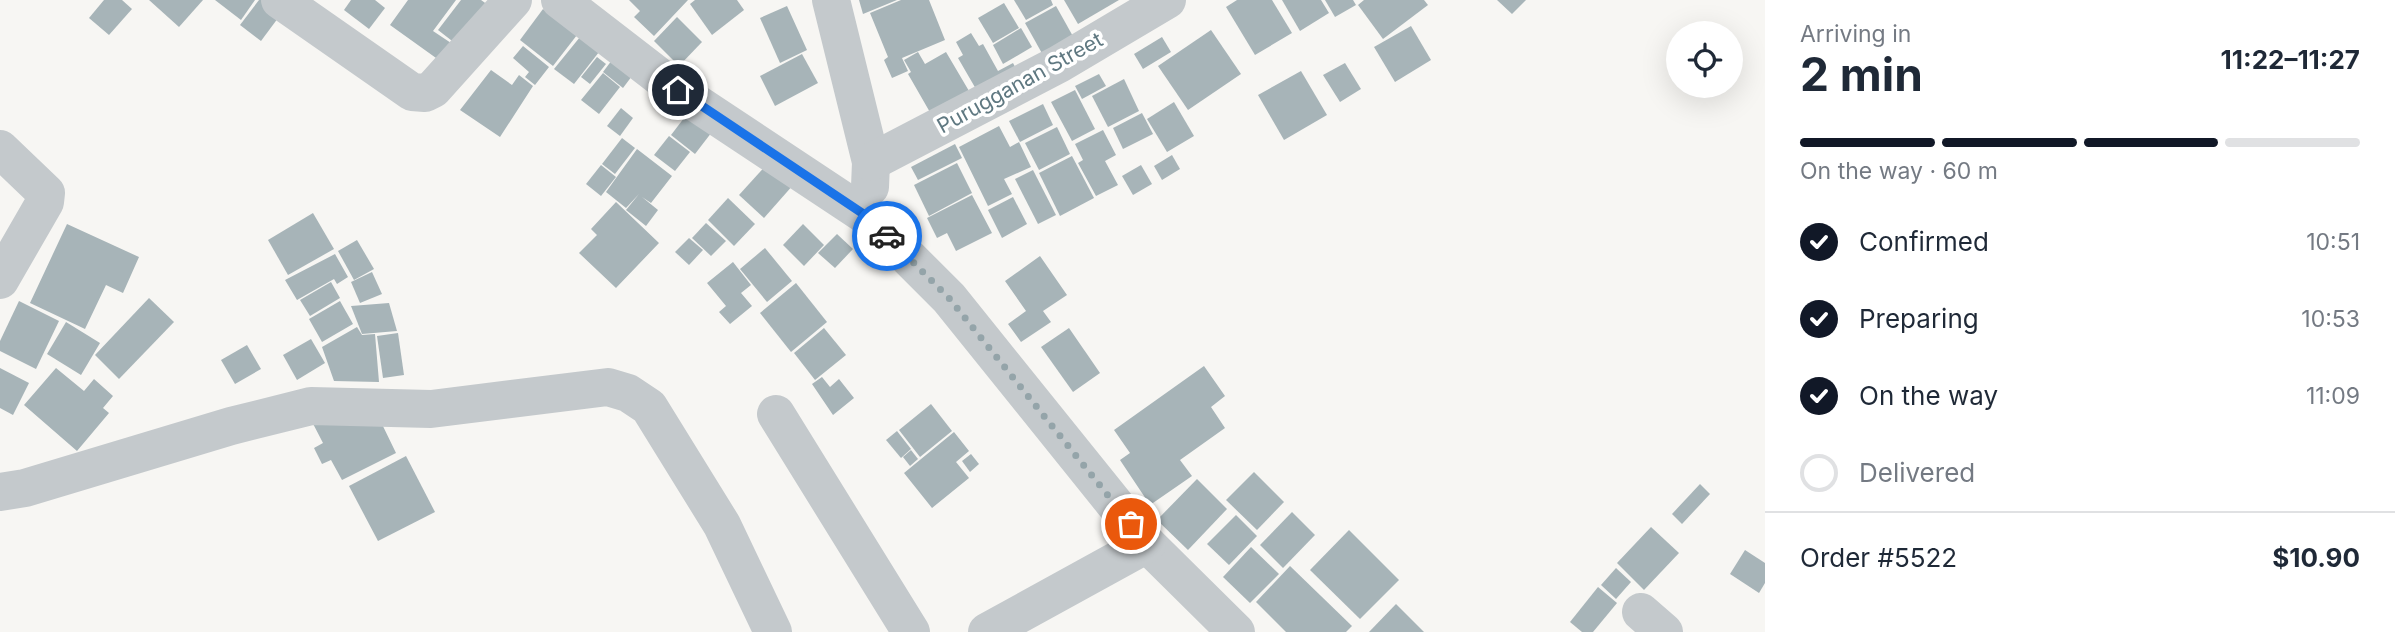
<!DOCTYPE html>
<html lang="en">
<head>
<meta charset="utf-8">
<style>
	body { margin:0; font-family:Inter,sans-serif; background:#f6f6f7; color:#1f2937; height:100vh; display:flex; flex-direction:column; font-size:26px; white-space:nowrap }
	* { box-sizing:border-box; margin:0 }
	p { font-size:23px; color:#747a83 }
	.icon { flex:none; width:38px; height:38px; fill:none; stroke:currentColor; stroke-width:2; stroke-linecap:round; stroke-linejoin:round }
	.map { position:relative; flex:1; overflow:hidden }
	.side { display:flex; flex-direction:column; background:#fff; width:630px }
	.side>* { flex:none }
	.tools { position:absolute; left:1666px; top:21px; display:grid; gap:14px }
	.tools a { display:grid; place-items:center; width:77px; height:77px; border-radius:50%; background:#fff; box-shadow:0 7px 28px #0002; font-size:35px }
	.pin { position:absolute; display:grid; place-items:center; width:60px; height:60px; color:#fff; margin:-30px; border:4px solid #fff; border-radius:50%; box-shadow:0 2px 7px #0007 }
	.courier { position:absolute; display:grid; place-items:center; width:70px; height:70px; margin:-35px; border:5px solid #1a73e8; border-radius:50%; background:#fff; color:#222; box-shadow:0 2px 9px #0007 }
	.summary em { font-style:normal; font-weight:700 }
	.summary div { display:flex; flex-direction:column-reverse }
	.summary { display:flex; align-items:center; justify-content:space-between; height:119px; padding:0 35px }
	h1 { font-size:46px; font-weight:700; line-height:52px }
	.bar { display:grid; grid-template-columns:repeat(4,1fr); gap:10px 7px; align-content:center; height:84px; padding:0 35px }
	.bar i { height:9px; border-radius:5px; background:#e0e1e3 }
	.bar .active { background:#111827 }
	.bar p { grid-column:span 4 }
	.line { display:flex; align-items:center; gap:18px; padding:0 35px; border-top:2px solid #e0e1e3 }
	.line div { flex:1 }
	ol { padding:0 35px; list-style:none }
	li { display:flex; align-items:center; gap:21px; height:77px }
	li p { margin-inline-start:auto }
	li .icon { padding:7px; border-radius:50%; background:#111827; color:#fff; stroke-width:4 }
	li:last-child { color:#747a83 }
	li i { width:38px; height:38px; border:4px solid #e0e1e3; border-radius:50% }
	main { display:flex; flex:1; min-height:0 }
	.map>svg:first-child { display:block }
	.building { fill:#a7b4b8 }
	.lines { fill:none; stroke-linecap:round; stroke-linejoin:round }
	.minor { stroke:#c4c9cc; stroke-width:38 }
	.done { stroke:#94a4a9; stroke-width:7; stroke-dasharray:0 12.6 }
	.route { stroke:#1a73e8; stroke-width:9 }
	.labels { text-anchor:middle; stroke-width:7; stroke-linejoin:round; paint-order:stroke }
	.street-label { font-size:21px; fill:#5f7881; stroke:#fff }
</style>
</head>
<body>
<main>
<div class="map">
<svg width="1765" height="632" viewBox="0 0 1765 632">
	<rect width="100%" height="100%" fill="#f7f6f3"/>
	<!-- building -->
	<g class="building">
		<path d="M 104,0 L 122,0 L 132,9 L 109,35 L 89,18 Z"/>
		<path d="M 149,0 L 203,0 L 179,27 Z"/>
		<path d="M 215,0 L 255,0 L 241,20 Z"/>
		<path d="M 259,0 L 272,0 L 284,10 L 261,41 L 240,25 Z"/>
		<path d="M 351,0 L 375,0 L 385,8 L 369,29 L 344,10 Z"/>
		<path d="M 408,0 L 456,0 L 433,31 L 463,51 L 450,68 L 390,25 Z"/>
		<path d="M 461,0 L 481,0 L 495,10 L 465,51 L 438,30 Z"/>
		<path d="M 629,0 L 688,0 L 654,36 L 634,17 L 640,11 Z"/>
		<path d="M 695,0 L 737,0 L 744,10 L 712,35 L 690,4 Z"/>
		<path d="M 859,0 L 897,0 L 863,14 Z"/>
		<path d="M 901,0 L 929,0 L 945,40 L 902,58 L 908,71 L 892,78 L 884,60 L 888,57 L 870,13 Z"/>
		<path d="M 1014,0 L 1051,0 L 1053,5 L 1026,20 Z"/>
		<path d="M 1064,0 L 1119,0 L 1078,24 Z"/>
		<path d="M 1237,0 L 1272,0 L 1292,33 L 1255,55 L 1226,7 Z"/>
		<path d="M 1282,0 L 1321,0 L 1329,13 L 1300,31 Z"/>
		<path d="M 1325,0 L 1353,0 L 1356,5 L 1335,17 Z"/>
		<path d="M 1364,0 L 1424,0 L 1428,5 L 1383,39 L 1358,5 Z"/>
		<path d="M 1497,0 L 1526,0 L 1512,14 Z"/>
		<path d="M 1004,3 L 1019,28 L 993,43 L 978,18 Z"/>
		<path d="M 787,6 L 807,50 L 780,63 L 760,18 Z"/>
		<path d="M 1056,6 L 1079,47 L 1048,64 L 1025,23 Z"/>
		<path d="M 543,9 L 577,35 L 553,66 L 520,40 Z"/>
		<path d="M 677,17 L 702,42 L 679,66 L 654,41 Z"/>
		<path d="M 1411,26 L 1431,60 L 1395,82 L 1374,47 Z"/>
		<path d="M 1021,28 L 1032,47 L 1003,64 L 993,45 Z"/>
		<path d="M 1211,30 L 1241,74 L 1188,110 L 1158,66 Z"/>
		<path d="M 971,33 L 979,46 L 983,44 L 998,71 L 1013,63 L 1022,80 L 980,96 L 958,58 L 963,55 L 956,42 Z"/>
		<path d="M 580,37 L 599,52 L 574,84 L 554,69 Z"/>
		<path d="M 1162,37 L 1171,52 L 1143,69 L 1134,54 Z"/>
		<path d="M 523,46 L 549,67 L 535,85 L 525,77 L 529,72 L 513,58 Z"/>
		<path d="M 918,52 L 925,64 L 946,52 L 969,91 L 931,114 L 908,74 L 911,72 L 904,60 Z"/>
		<path d="M 802,54 L 818,83 L 775,106 L 760,76 Z"/>
		<path d="M 597,57 L 606,64 L 590,84 L 581,77 Z"/>
		<path d="M 612,60 L 632,76 L 623,88 L 603,72 Z"/>
		<path d="M 1345,63 L 1361,89 L 1340,102 L 1323,75 Z"/>
		<path d="M 491,70 L 512,85 L 519,75 L 533,86 L 500,137 L 460,110 Z"/>
		<path d="M 1301,71 L 1327,115 L 1284,140 L 1258,95 Z"/>
		<path d="M 603,73 L 620,87 L 599,114 L 581,100 Z"/>
		<path d="M 1099,74 L 1106,86 L 1082,99 L 1075,86 Z"/>
		<path d="M 1124,79 L 1139,111 L 1108,127 L 1092,96 Z"/>
		<path d="M 1075,90 L 1095,129 L 1072,141 L 1051,102 Z"/>
		<path d="M 1174,102 L 1194,136 L 1167,152 L 1147,119 Z"/>
		<path d="M 1043,104 L 1053,125 L 1020,142 L 1009,121 Z"/>
		<path d="M 621,108 L 633,118 L 620,136 L 607,126 Z"/>
		<path d="M 691,109 L 715,128 L 695,154 L 671,135 Z"/>
		<path d="M 1142,113 L 1153,134 L 1123,149 L 1113,128 Z"/>
		<path d="M 999,126 L 1010,147 L 1019,142 L 1031,167 L 1004,179 L 1012,194 L 988,206 L 959,147 Z"/>
		<path d="M 1057,127 L 1070,154 L 1039,170 L 1025,143 Z"/>
		<path d="M 1103,130 L 1116,155 L 1105,161 L 1118,185 L 1096,196 L 1078,163 L 1083,160 L 1075,144 Z"/>
		<path d="M 669,136 L 690,152 L 675,171 L 654,155 Z"/>
		<path d="M 622,138 L 635,148 L 615,174 L 602,164 Z"/>
		<path d="M 955,144 L 962,158 L 918,180 L 911,167 Z"/>
		<path d="M 637,149 L 672,176 L 651,203 L 642,197 L 658,210 L 646,226 L 626,210 L 639,194 L 626,208 L 606,192 Z"/>
		<path d="M 1172,155 L 1180,169 L 1162,180 L 1154,166 Z"/>
		<path d="M 1072,156 L 1094,198 L 1060,216 L 1039,173 Z"/>
		<path d="M 770,161 L 794,184 L 764,218 L 739,195 Z"/>
		<path d="M 957,163 L 972,193 L 929,216 L 914,185 Z"/>
		<path d="M 601,165 L 616,177 L 601,196 L 586,184 Z"/>
		<path d="M 1141,165 L 1152,184 L 1133,195 L 1122,176 Z"/>
		<path d="M 1033,170 L 1056,215 L 1038,224 L 1015,179 Z"/>
		<path d="M 972,195 L 992,233 L 956,251 L 947,233 L 937,238 L 927,218 Z"/>
		<path d="M 1013,197 L 1027,224 L 1002,238 L 988,210 Z"/>
		<path d="M 728,198 L 755,224 L 734,246 L 708,220 Z"/>
		<path d="M 616,202 L 659,243 L 616,288 L 579,253 L 597,235 L 591,229 Z"/>
		<path d="M 313,213 L 334,249 L 288,275 L 268,240 Z"/>
		<path d="M 706,223 L 726,241 L 711,256 L 692,238 Z"/>
		<path d="M 67,224 L 139,257 L 123,293 L 106,285 L 85,329 L 30,303 Z"/>
		<path d="M 803,224 L 824,245 L 804,266 L 783,245 Z"/>
		<path d="M 837,234 L 853,249 L 835,268 L 818,253 Z"/>
		<path d="M 689,238 L 703,250 L 689,265 L 675,252 Z"/>
		<path d="M 357,240 L 374,269 L 354,280 L 338,251 Z"/>
		<path d="M 765,248 L 792,281 L 767,302 L 740,269 Z"/>
		<path d="M 335,254 L 348,277 L 337,284 L 334,279 L 297,300 L 285,280 Z"/>
		<path d="M 1040,256 L 1067,295 L 1043,311 L 1051,322 L 1021,342 L 1008,324 L 1026,311 L 1005,281 Z"/>
		<path d="M 733,262 L 751,285 L 741,293 L 752,306 L 730,324 L 719,312 L 726,306 L 707,283 Z"/>
		<path d="M 372,272 L 382,294 L 360,303 L 351,282 Z"/>
		<path d="M 331,282 L 340,298 L 310,316 L 300,300 Z"/>
		<path d="M 796,283 L 827,322 L 791,352 L 760,313 Z"/>
		<path d="M 149,298 L 174,322 L 119,379 L 95,355 Z"/>
		<path d="M 19,301 L 59,321 L 36,369 L 0,351 L 0,341 Z"/>
		<path d="M 340,301 L 353,324 L 322,342 L 309,319 Z"/>
		<path d="M 389,303 L 397,331 L 362,334 L 351,306 Z"/>
		<path d="M 66,322 L 100,343 L 81,375 L 47,354 Z"/>
		<path d="M 357,327 L 362,335 L 375,334 L 379,382 L 334,381 L 322,347 Z"/>
		<path d="M 824,328 L 846,355 L 815,380 L 794,353 Z"/>
		<path d="M 1069,328 L 1100,373 L 1073,392 L 1041,347 Z"/>
		<path d="M 398,333 L 404,375 L 383,378 L 377,336 Z"/>
		<path d="M 311,339 L 325,363 L 297,380 L 283,355 Z"/>
		<path d="M 247,345 L 261,369 L 235,384 L 221,360 Z"/>
		<path d="M 1204,366 L 1225,396 L 1211,407 L 1225,428 L 1180,460 L 1192,476 L 1150,505 L 1120,460 L 1130,453 L 1114,430 Z"/>
		<path d="M 0,368 L 29,383 L 13,415 L 0,408 Z"/>
		<path d="M 56,368 L 84,391 L 94,379 L 113,396 L 103,408 L 109,413 L 77,451 L 24,405 Z"/>
		<path d="M 822,377 L 830,387 L 839,379 L 854,398 L 833,415 L 812,384 Z"/>
		<path d="M 931,404 L 952,431 L 920,457 L 899,430 Z"/>
		<path d="M 308,414 L 380,420 L 396,453 L 342,480 L 331,460 L 322,464 L 314,448 L 323,443 Z"/>
		<path d="M 897,431 L 911,449 L 901,458 L 886,440 Z"/>
		<path d="M 954,432 L 969,451 L 956,462 L 969,478 L 932,508 L 904,473 Z"/>
		<path d="M 911,450 L 918,459 L 910,466 L 903,457 Z"/>
		<path d="M 971,454 L 979,464 L 970,472 L 962,461 Z"/>
		<path d="M 406,456 L 435,512 L 378,541 L 349,486 Z"/>
		<path d="M 1254,472 L 1284,502 L 1257,530 L 1226,500 Z"/>
		<path d="M 1197,479 L 1227,509 L 1188,550 L 1157,520 Z"/>
		<path d="M 1700,484 L 1710,494 L 1682,524 L 1672,514 Z"/>
		<path d="M 1292,512 L 1315,535 L 1283,568 L 1260,545 Z"/>
		<path d="M 1236,515 L 1257,536 L 1229,565 L 1207,544 Z"/>
		<path d="M 1651,527 L 1679,553 L 1644,590 L 1617,563 Z"/>
		<path d="M 1349,530 L 1399,580 L 1360,619 L 1310,570 Z"/>
		<path d="M 1251,547 L 1279,574 L 1250,603 L 1223,577 Z"/>
		<path d="M 1745,550 L 1765,563 L 1765,583 L 1759,593 L 1730,574 Z"/>
		<path d="M 1290,566 L 1352,626 L 1346,632 L 1286,632 L 1256,602 Z"/>
		<path d="M 1616,568 L 1631,582 L 1616,599 L 1601,585 Z"/>
		<path d="M 1598,587 L 1617,603 L 1593,632 L 1582,632 L 1570,622 Z"/>
		<path d="M 1396,604 L 1424,632 L 1369,632 Z"/>
	</g>
	<g class="lines">
		<!-- minor -->
		<g class="minor">
			<path d="M 280,0 L 412,92 L 425,93 L 433,89 L 513,0"/>
			<path d="M 560,0 L 678,91 L 868,217 L 949,298 L 1147,544 L 1236,632"/>
			<path d="M 831,0 L 871,162 L 870,187"/>
			<path d="M 0,149 L 46,193 L 45,202 L 0,280"/>
			<path d="M 871,162 L 1059,64 L 1167,0"/>
			<path d="M 776,414 L 911,632"/>
			<path d="M 0,492 L 25,488 L 231,426 L 311,406 L 431,409 L 608,387 L 628,393 L 649,407 L 722,525 L 773,632"/>
			<path d="M 1641,612 L 1664,632"/>
			<path d="M 987,632 L 1147,544"/>
		</g>
	</g>
	<g class="lines">
		<!-- done -->
		<path class="done" d="M 887,236 L 949,298 L 1131,524"/>
		<!-- route -->
		<path class="route" d="M 678,90 L 868,217 L 887,236"/>
	</g>
	<g class="labels">
		<!-- street labels -->
		<g class="street-label">
			<text transform="translate(1020 83) rotate(-29)" y="7">Purugganan Street</text>
		</g>
	</g>
</svg>
<div class="tools">
<a><svg class="icon" aria-label="locate" viewBox="0 0 24 24"><circle cx="12" cy="12" r="6"/><path d="M12 2v4M12 18v4M2 12h4M18 12h4"/></svg></a>
</div>
<div class="pin" style="left:1131px;top:524px;background:#ea580c"><svg class="icon" aria-label="bag" viewBox="0 0 24 24"><path d="M5 8h14l-1 12H6zM9 8a3 3 0 0 1 6 0"/></svg></div>
<div class="pin" style="left:678px;top:90px;background:#1f2937"><svg class="icon" aria-label="home" viewBox="0 0 24 24"><path d="M3 11l9-7 9 7M6 9v11h12V9"/></svg></div>
<div class="courier" style="left:887px;top:236px"><svg class="icon" aria-label="car" viewBox="0 0 24 24"><path d="M5 17H2v-5l4-1 3-4h7l3 4 3 1v5h-3M9 17h6M6 11h13"/><circle cx="7" cy="17" r="2"/><circle cx="17" cy="17" r="2"/></svg></div>
</div>
<section class="side">
<div class="summary"><div><h1>2 min</h1><p>Arriving in</p></div><em>11:22–11:27</em></div>
<div class="bar"><i class="active"></i><i class="active"></i><i class="active"></i><i></i><p>On the way · 60 m</p></div>
<ol>
<li><svg class="icon" aria-label="check" viewBox="0 0 24 24"><path d="M5 12l5 5 9-10"/></svg>Confirmed<p>10:51</p></li>
<li><svg class="icon" aria-label="check" viewBox="0 0 24 24"><path d="M5 12l5 5 9-10"/></svg>Preparing<p>10:53</p></li>
<li><svg class="icon" aria-label="check" viewBox="0 0 24 24"><path d="M5 12l5 5 9-10"/></svg>On the way<p>11:09</p></li>
<li><i></i>Delivered</li>
</ol>
<div class="line" style="height:91px"><div>Order #5522</div><b>$10.90</b></div>
</section>
</main>
</body>
</html>
